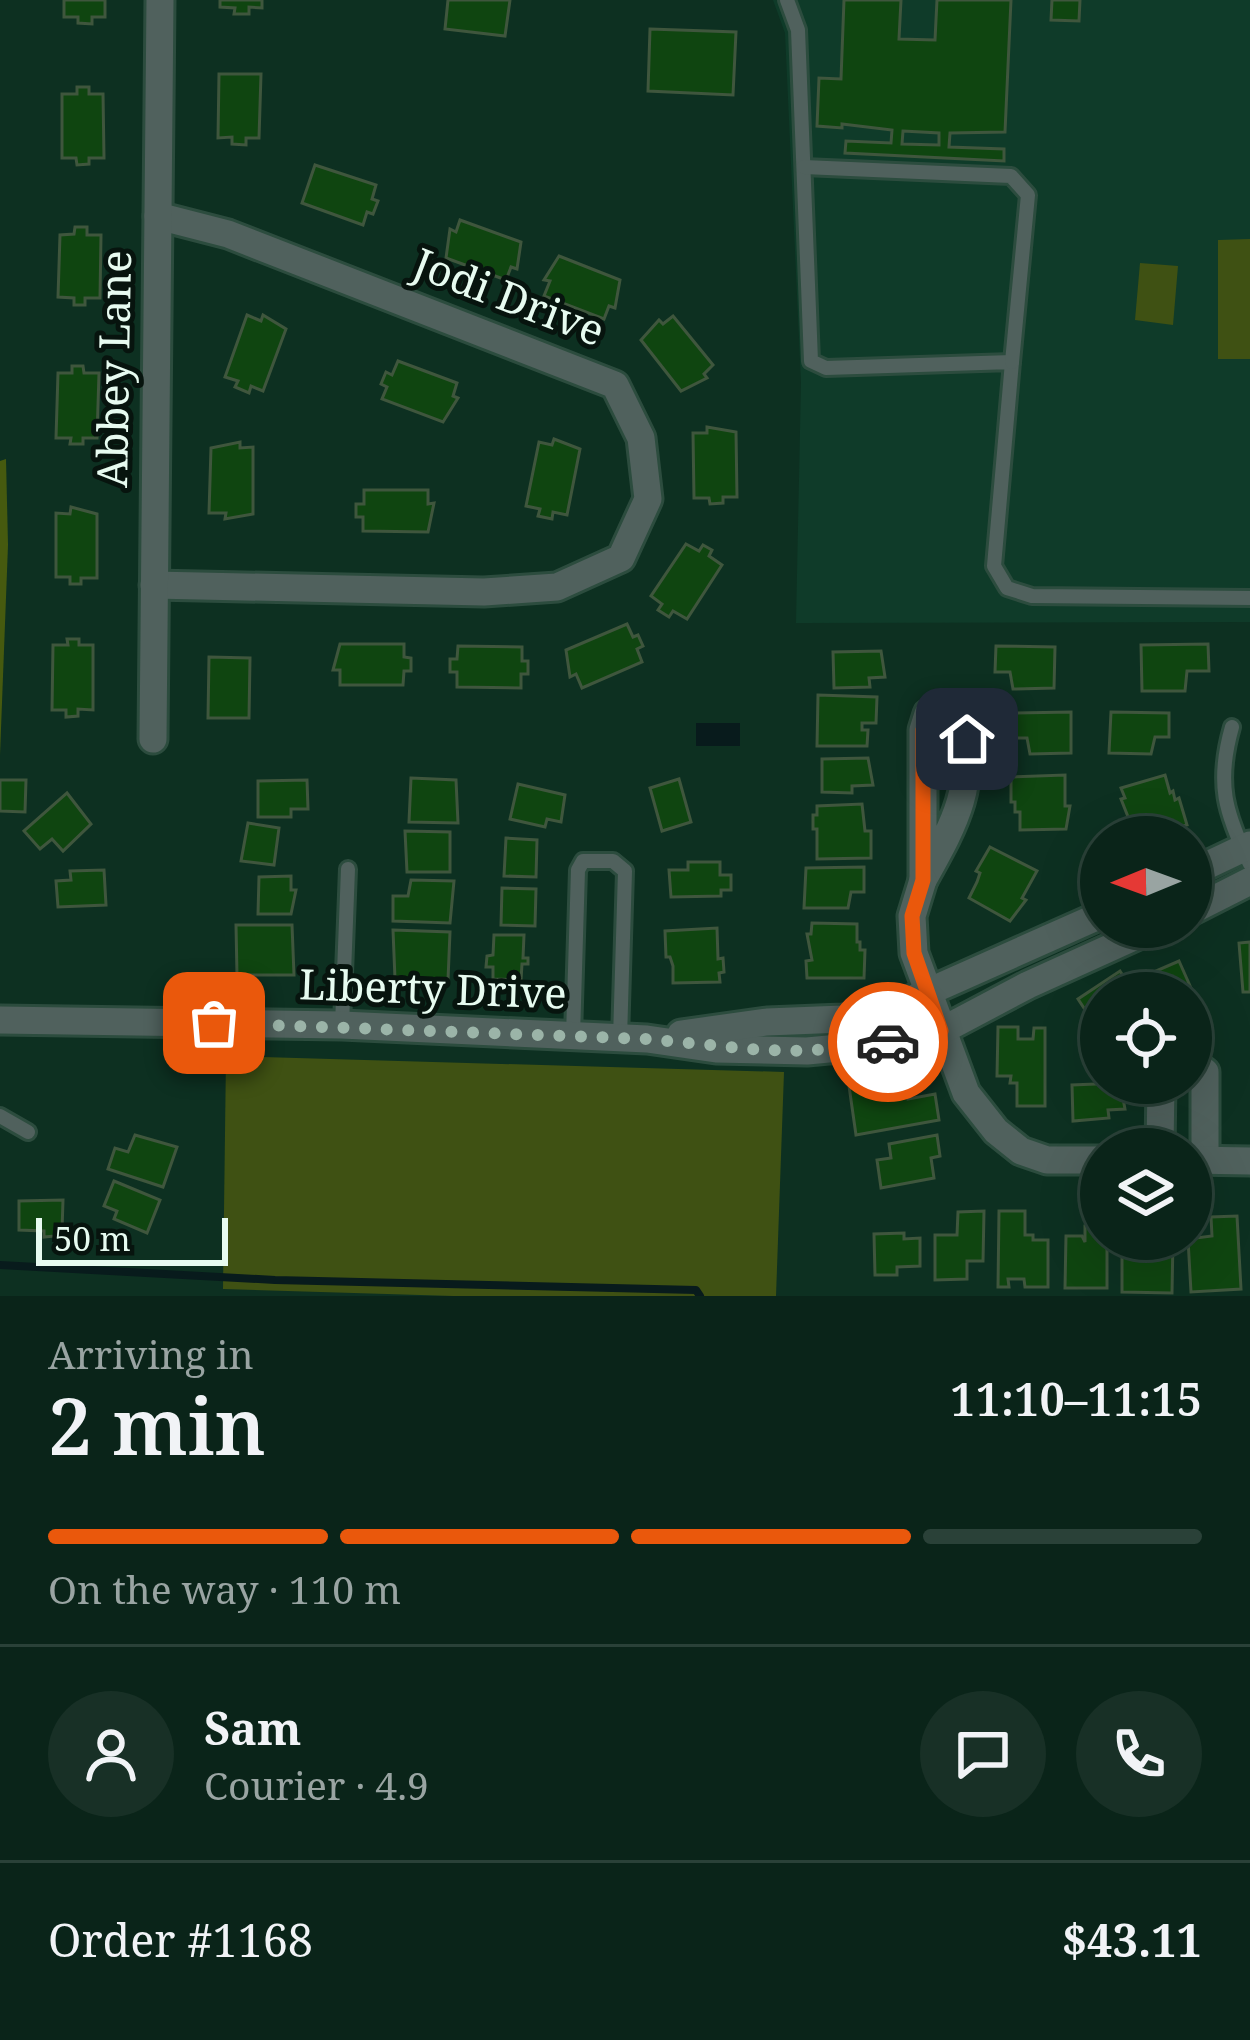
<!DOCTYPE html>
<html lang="en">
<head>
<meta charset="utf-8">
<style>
	body { margin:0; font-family:"Noto Serif",serif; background:#183026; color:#f1f3f6; height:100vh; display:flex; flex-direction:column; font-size:45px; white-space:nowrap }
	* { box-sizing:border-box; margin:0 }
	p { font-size:39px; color:#99a4a2 }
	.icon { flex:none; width:66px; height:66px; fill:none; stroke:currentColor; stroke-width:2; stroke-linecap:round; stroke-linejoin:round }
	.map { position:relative; height:1296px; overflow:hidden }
	.drawer { display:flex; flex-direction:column; background:#0a2419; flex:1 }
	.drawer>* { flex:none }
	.needle { width:78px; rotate:269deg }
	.fabs { position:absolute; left:1080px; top:816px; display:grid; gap:24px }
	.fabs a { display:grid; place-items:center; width:132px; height:132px; border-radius:50%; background:#0a2419; box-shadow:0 12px 48px #0002,0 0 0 3px #2a4138; font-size:60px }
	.scale { position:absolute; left:36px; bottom:30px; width:192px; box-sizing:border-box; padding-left:12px; border:6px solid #e7fbf0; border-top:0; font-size:33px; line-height:42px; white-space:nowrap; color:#e7fbf0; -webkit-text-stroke:9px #07140e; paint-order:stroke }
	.pin { position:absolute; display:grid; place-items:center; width:102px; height:102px; color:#fff; margin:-51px; border-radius:24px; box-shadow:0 6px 18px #0006 }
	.courier { position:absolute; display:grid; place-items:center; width:120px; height:120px; margin:-60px; border:9px solid #ea580c; border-radius:50%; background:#fff; color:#222; box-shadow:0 3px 15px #0007 }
	.summary em { font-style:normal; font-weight:600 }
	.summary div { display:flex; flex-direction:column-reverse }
	.summary { display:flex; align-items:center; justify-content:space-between; height:204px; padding:0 48px }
	h1 { font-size:78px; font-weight:600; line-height:90px }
	.bar { display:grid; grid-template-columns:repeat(4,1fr); gap:18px 12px; align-content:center; height:144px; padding:0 48px }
	.bar i { height:15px; border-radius:9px; background:#2a4138 }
	.bar .on { background:#ea580c }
	.bar p { grid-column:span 4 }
	.line { display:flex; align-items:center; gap:30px; padding:0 48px; border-top:3px solid #2a4138 }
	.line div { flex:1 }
	.round { display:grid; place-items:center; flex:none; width:126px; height:126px; border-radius:63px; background:#183026 }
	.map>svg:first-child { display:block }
	.built { fill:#0f3b29 }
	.green { fill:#3f5113 }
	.forest { fill:#465a0f }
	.water { fill:#081b1c }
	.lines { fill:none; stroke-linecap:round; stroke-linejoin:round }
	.stream { stroke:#081b1c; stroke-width:8 }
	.building { fill:#0f4510; stroke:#3f563d; stroke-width:3; fill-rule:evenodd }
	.lane-casing { stroke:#2c4c3e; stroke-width:20 }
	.street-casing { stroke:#2c4c3e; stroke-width:33 }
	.lane { stroke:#50615d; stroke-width:14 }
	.street { stroke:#50615d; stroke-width:27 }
	.done { stroke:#9bb4a8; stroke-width:12; stroke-dasharray:0 21.6 }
	.route { stroke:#ea580c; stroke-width:15 }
	.labels { text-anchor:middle; stroke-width:10; stroke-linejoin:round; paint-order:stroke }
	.street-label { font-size:42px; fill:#e7fbf0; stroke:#07140e }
</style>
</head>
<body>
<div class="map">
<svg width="1250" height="1296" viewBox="0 0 1250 1296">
	<rect width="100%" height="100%" fill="#0d3021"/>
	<!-- built -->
	<path class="built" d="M 773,0 L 1250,0 L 1250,622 L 796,623 L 801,382 L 785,33 Z"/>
	<!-- green -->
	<g class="green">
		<path d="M 1250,239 L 1250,359 L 1218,359 L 1218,240 Z"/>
		<path d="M 1140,263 L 1178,266 L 1173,325 L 1135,320 Z"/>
		<path d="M 226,1056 L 784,1072 L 776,1296 L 453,1296 L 223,1289 Z"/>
	</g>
	<!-- forest -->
	<path class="forest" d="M 6,459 L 8,545 L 0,755 L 0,461 Z"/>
	<!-- water -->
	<rect class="water" x="696" y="723" width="44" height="23"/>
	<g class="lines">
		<!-- stream -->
		<path class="stream" d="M 0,1265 L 275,1280 L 696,1290 L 700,1296"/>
	</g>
	<!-- building -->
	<g class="building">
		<path d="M 64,0 L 105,0 L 105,17 L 92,17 L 92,24 L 78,23 L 78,17 L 64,17 Z"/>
		<path d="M 220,0 L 262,0 L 262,8 L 249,7 L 249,14 L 234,14 L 235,8 L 220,7 Z"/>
		<path d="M 448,0 L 510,0 L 505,36 L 445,29 Z"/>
		<path d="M 844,0 L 901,0 L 899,39 L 935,40 L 937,0 L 1011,0 L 1005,132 L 950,133 L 949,147 L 1004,149 L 1004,161 L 845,153 L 846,141 L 891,143 L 892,130 L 842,124 L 842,128 L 817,126 L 819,78 L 841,79 ZM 903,131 L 939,133 L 939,145 L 902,144 Z"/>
		<path d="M 1052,0 L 1080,0 L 1079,21 L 1051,20 Z"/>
		<path d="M 650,29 L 736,32 L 733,95 L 648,91 Z"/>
		<path d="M 219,74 L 261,74 L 259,138 L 246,138 L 246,145 L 232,144 L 232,137 L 218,138 Z"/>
		<path d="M 77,87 L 89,87 L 89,94 L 103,94 L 104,158 L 89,158 L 89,164 L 77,165 L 76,158 L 62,158 L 62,94 L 77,94 Z"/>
		<path d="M 315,165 L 376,185 L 372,199 L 378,201 L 373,214 L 367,212 L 363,225 L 302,203 Z"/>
		<path d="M 460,220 L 521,242 L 517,269 L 511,267 L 506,280 L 446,258 L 450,229 L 456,232 Z"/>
		<path d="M 75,227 L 87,227 L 87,235 L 101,235 L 100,298 L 85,298 L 85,305 L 74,305 L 74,298 L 58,297 L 60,235 L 74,234 Z"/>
		<path d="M 559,256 L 620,280 L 615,308 L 609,306 L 604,319 L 544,296 L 550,281 L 544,280 Z"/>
		<path d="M 247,315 L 261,321 L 263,315 L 286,329 L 263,391 L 251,386 L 249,393 L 235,387 L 238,381 L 225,377 Z"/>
		<path d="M 673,316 L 713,365 L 704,374 L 707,378 L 681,391 L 641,340 L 659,320 L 663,324 Z"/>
		<path d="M 398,361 L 457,383 L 453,396 L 458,398 L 443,422 L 382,399 L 387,387 L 381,384 L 386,372 L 392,375 Z"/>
		<path d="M 72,366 L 83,366 L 84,373 L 99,373 L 97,438 L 83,438 L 83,444 L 70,444 L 71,438 L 56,438 L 58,373 L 72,373 Z"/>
		<path d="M 707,427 L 736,432 L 737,497 L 723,497 L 723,503 L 710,504 L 709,498 L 694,498 L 693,433 L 707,433 Z"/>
		<path d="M 554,439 L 580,449 L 567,515 L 553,512 L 552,519 L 538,516 L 540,509 L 526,506 L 539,442 L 552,445 Z"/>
		<path d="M 240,442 L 240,448 L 253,447 L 253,514 L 225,519 L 226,513 L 209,513 L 211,448 Z"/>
		<path d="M 364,490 L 428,490 L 428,504 L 434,503 L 428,532 L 363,531 L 363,517 L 356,517 L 356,504 L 364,504 Z"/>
		<path d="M 71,507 L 97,514 L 97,578 L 81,578 L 81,584 L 70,584 L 70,577 L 56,577 L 56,513 L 70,514 Z"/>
		<path d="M 686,544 L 699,551 L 703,545 L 712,550 L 709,556 L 722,565 L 687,619 L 673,611 L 669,617 L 658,610 L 662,604 L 651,596 Z"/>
		<path d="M 627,624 L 633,637 L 638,635 L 643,646 L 637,649 L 642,662 L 582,688 L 576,674 L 570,677 L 566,650 Z"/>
		<path d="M 67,639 L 79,639 L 79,645 L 93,645 L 93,710 L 78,709 L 78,716 L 66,717 L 66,710 L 52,710 L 53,645 L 68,645 Z"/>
		<path d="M 340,644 L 404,644 L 404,657 L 411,658 L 411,671 L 404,671 L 403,685 L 340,685 L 340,670 L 333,670 Z"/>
		<path d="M 1208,644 L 1209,671 L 1187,671 L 1185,691 L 1142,691 L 1141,645 Z"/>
		<path d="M 458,646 L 522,647 L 522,661 L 528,661 L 528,674 L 521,674 L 521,688 L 457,687 L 457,672 L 450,672 L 450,659 L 457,659 Z"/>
		<path d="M 996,646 L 1055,647 L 1054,688 L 1013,689 L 1010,672 L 995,672 Z"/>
		<path d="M 881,651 L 885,677 L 869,678 L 870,687 L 834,688 L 833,652 Z"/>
		<path d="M 209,657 L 250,658 L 249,718 L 208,718 Z"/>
		<path d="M 818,695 L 877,697 L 876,723 L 862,723 L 862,730 L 868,730 L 867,746 L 817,746 Z"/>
		<path d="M 1071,712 L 1071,753 L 1030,754 L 1027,738 L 1013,738 L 1012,713 Z"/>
		<path d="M 1111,712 L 1169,713 L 1169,737 L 1155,737 L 1151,754 L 1109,753 Z"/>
		<path d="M 868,758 L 873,785 L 852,786 L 852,793 L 822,792 L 822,759 Z"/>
		<path d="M 1065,775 L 1065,806 L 1070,806 L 1066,829 L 1020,830 L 1020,812 L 1015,812 L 1015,802 L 1011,802 L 1011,777 Z"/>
		<path d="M 1165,775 L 1170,793 L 1173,791 L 1175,800 L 1179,798 L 1187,825 L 1136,837 L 1121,799 L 1125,798 L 1121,788 Z"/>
		<path d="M 411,778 L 456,780 L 458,823 L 409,822 Z"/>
		<path d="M 679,779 L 691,822 L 662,831 L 650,788 Z"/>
		<path d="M 0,780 L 26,780 L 25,812 L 0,811 Z"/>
		<path d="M 307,780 L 308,809 L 291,809 L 291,817 L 258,817 L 258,781 Z"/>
		<path d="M 518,784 L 565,795 L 561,822 L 547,819 L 545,827 L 510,819 Z"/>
		<path d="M 67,793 L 91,824 L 63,851 L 52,839 L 40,849 L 24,831 Z"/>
		<path d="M 862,804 L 865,831 L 871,831 L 871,858 L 817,859 L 817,829 L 813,829 L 813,815 L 817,815 L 817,806 Z"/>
		<path d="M 248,823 L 279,828 L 274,865 L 241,861 Z"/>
		<path d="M 405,831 L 450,832 L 450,872 L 407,872 Z"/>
		<path d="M 506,838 L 537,840 L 536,877 L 504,876 Z"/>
		<path d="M 990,847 L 1037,871 L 1022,898 L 1026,900 L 1010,921 L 969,898 L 977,882 L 980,873 L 976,871 Z"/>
		<path d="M 688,862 L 720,862 L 720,875 L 731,875 L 731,890 L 721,890 L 721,896 L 671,897 L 669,870 L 688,870 Z"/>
		<path d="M 864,867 L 864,892 L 851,892 L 848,908 L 804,908 L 806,868 Z"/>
		<path d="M 104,870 L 106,905 L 58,907 L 56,881 L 71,880 L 70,871 Z"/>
		<path d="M 291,876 L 291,890 L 296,890 L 291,914 L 258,914 L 259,877 Z"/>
		<path d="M 411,880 L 454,881 L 450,923 L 393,921 L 393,896 L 408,896 Z"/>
		<path d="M 502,888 L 536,889 L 535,926 L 501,925 Z"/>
		<path d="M 812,923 L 857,924 L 857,942 L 860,942 L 860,950 L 865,950 L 864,978 L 807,978 L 806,961 L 812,960 L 807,934 L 811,934 Z"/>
		<path d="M 236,925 L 292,925 L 294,975 L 237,975 Z"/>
		<path d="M 717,928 L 718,959 L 723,958 L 724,972 L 719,973 L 720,982 L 673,983 L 673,966 L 670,957 L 666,957 L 665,931 Z"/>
		<path d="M 393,930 L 450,932 L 448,980 L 395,979 Z"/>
		<path d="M 494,935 L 524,935 L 523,958 L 528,958 L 528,964 L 522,964 L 521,980 L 493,979 L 493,967 L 486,967 L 487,956 L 493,955 Z"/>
		<path d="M 1250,942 L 1250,992 L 1243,992 L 1239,943 Z"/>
		<path d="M 1179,961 L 1195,997 L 1191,999 L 1191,993 L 1149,993 L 1142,977 Z"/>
		<path d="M 1120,971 L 1134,993 L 1101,993 L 1101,1034 L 1078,999 Z"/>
		<path d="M 998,1027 L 1018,1027 L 1018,1039 L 1033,1039 L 1034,1028 L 1045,1028 L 1045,1106 L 1017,1106 L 1017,1083 L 1010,1083 L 1011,1076 L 997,1076 Z"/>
		<path d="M 904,1074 L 908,1099 L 935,1094 L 939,1120 L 856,1135 L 849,1086 Z"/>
		<path d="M 1120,1083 L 1125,1109 L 1108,1110 L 1109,1118 L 1073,1121 L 1072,1085 Z"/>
		<path d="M 135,1135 L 177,1147 L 163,1187 L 108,1169 L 115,1148 L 128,1152 Z"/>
		<path d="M 937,1135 L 940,1156 L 931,1158 L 934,1178 L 881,1188 L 877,1160 L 891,1158 L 889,1144 Z"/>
		<path d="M 114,1181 L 160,1200 L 147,1233 L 114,1219 L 117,1211 L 104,1206 Z"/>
		<path d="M 63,1200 L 62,1231 L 55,1231 L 55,1236 L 44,1237 L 44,1231 L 19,1230 L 19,1201 Z"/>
		<path d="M 984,1211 L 983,1261 L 967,1261 L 967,1279 L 935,1280 L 935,1235 L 957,1235 L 958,1212 Z"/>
		<path d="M 999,1211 L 1025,1211 L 1025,1235 L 1033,1235 L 1033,1240 L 1048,1240 L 1048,1287 L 1025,1287 L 1024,1279 L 1008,1279 L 1009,1287 L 998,1287 Z"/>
		<path d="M 1237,1216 L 1241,1289 L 1191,1292 L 1188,1239 L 1212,1236 L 1211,1217 Z"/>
		<path d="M 1085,1226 L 1101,1226 L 1101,1239 L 1107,1239 L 1107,1288 L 1065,1288 L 1066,1236 L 1082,1236 L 1085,1242 Z"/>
		<path d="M 904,1233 L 904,1239 L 920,1238 L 920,1266 L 897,1267 L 897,1275 L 875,1275 L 874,1234 Z"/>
		<path d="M 1122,1239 L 1173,1239 L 1172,1293 L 1122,1292 Z"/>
	</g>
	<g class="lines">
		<defs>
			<g id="lane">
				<path d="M 787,0 L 798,30 L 811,361 L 826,368 L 1012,362 L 994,566 L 1007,588 L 1032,596 L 1250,598"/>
				<path d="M 804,167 L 1011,176 L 1028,195 L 1012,362"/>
				<path d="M 1232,727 C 1216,783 1225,813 1250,864"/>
				<path d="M 342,1025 L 348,869"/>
				<path d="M 573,1036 L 578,870 L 583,861 L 613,861 L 625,871 L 620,1039"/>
				<path d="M 0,1116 L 28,1132"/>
			</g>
			<g id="street">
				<path d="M 154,585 L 484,592 L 557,587 L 621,558 L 648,499 L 641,438 L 615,385 L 228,234 L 158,216"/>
				<path d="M 941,709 L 962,716 C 976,786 956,821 923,880 L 923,730 L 928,714 Z"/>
				<path d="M 153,739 L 160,0"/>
				<path d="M 1191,873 L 1250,845"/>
				<path d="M 923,880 L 912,916 L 914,953 L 966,1093 L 996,1131 L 1021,1151 L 1047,1160 L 1101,1160"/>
				<path d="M 1191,911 L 1250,881"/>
				<path d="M 0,1020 L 342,1025 L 647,1039 L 716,1049 L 807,1051 L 871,1045 L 941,1031 L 1028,985 L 1156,927"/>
				<path d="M 681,1034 L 767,1022 L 843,1019 L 892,1008 L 1101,915"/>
				<path d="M 1191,1062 L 1205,1072 L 1205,1160"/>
				<path d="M 1160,1149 L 1161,1083"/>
				<path d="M 1191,1160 L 1250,1161"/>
			</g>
		</defs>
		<!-- lane casing -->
		<use href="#lane" class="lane-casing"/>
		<!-- street casing -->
		<use href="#street" class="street-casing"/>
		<!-- lane -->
		<use href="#lane" class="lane"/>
		<!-- street -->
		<use href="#street" class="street"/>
	</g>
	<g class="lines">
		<!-- done -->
		<path class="done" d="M 214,1023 L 647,1039 L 761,1050 L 807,1051 L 888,1042"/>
		<!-- route -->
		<path class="route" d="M 888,1042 L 941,1031 L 914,953 L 912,916 L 923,880 L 923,730 L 928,714 C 941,709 950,708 962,716 L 967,739"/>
	</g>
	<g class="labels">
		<!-- street labels -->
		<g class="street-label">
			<text transform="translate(509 297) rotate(21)" y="15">Jodi Drive</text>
			<text transform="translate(114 369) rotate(-89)" y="15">Abbey Lane</text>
			<text transform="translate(433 989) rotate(2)" y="15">Liberty Drive</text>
		</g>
	</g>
</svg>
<div class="fabs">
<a><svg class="needle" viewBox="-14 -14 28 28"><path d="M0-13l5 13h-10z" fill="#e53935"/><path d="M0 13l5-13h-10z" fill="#99a4a2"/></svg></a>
<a><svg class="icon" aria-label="locate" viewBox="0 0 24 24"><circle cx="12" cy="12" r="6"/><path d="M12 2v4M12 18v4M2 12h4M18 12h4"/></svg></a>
<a><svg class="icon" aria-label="layers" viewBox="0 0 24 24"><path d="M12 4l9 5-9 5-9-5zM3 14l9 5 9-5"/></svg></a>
</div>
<div class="scale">50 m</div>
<div class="pin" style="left:214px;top:1023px;background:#ea580c"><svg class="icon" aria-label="bag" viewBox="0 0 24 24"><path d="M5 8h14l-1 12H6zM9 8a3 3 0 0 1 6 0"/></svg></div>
<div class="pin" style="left:967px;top:739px;background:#1f2937"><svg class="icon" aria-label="home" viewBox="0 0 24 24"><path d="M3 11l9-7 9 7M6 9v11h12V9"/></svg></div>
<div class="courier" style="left:888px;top:1042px"><svg class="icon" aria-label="car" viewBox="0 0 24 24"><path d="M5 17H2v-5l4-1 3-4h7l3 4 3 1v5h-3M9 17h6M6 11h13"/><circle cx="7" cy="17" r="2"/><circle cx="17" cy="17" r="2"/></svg></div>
</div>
<section class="drawer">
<div class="summary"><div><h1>2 min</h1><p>Arriving in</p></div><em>11:10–11:15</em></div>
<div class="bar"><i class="on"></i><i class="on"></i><i class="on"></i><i></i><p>On the way · 110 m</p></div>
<div class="line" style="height:216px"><a class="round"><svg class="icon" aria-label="person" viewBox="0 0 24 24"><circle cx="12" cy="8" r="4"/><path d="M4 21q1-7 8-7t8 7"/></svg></a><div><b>Sam</b><p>Courier · 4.9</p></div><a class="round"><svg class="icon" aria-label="chat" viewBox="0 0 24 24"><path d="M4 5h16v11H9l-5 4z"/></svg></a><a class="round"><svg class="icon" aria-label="phone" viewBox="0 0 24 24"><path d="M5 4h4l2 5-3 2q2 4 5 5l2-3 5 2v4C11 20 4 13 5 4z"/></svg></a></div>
<div class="line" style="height:156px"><div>Order #1168</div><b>$43.11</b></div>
</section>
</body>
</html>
